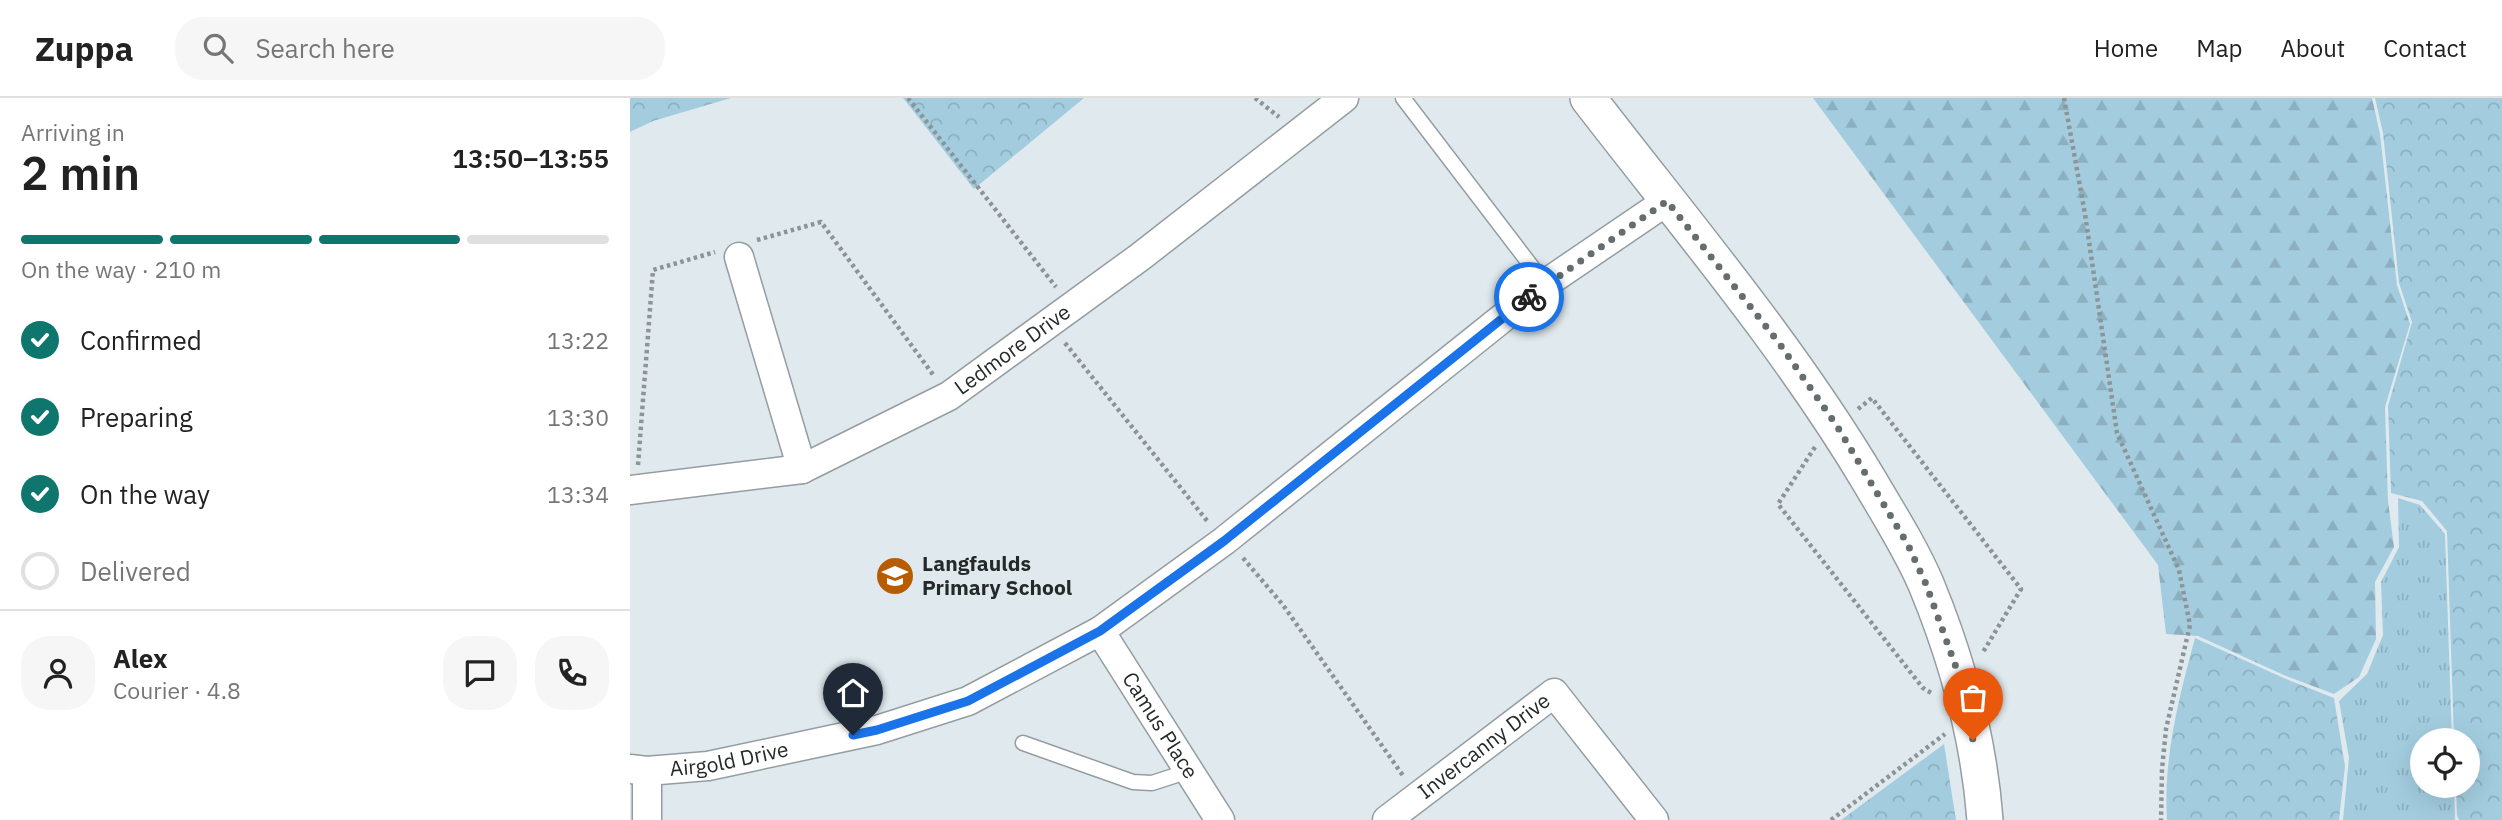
<!DOCTYPE html>
<html lang="en">
<head>
<meta charset="utf-8">
<style>
	body { margin:0; font-family:"IBM Plex Sans",sans-serif; background:#f6f6f6; color:#222; height:100vh; display:flex; flex-direction:column; font-size:26px; white-space:nowrap }
	* { box-sizing:border-box; margin:0 }
	p { font-size:23px; color:#767676 }
	.icon { flex:none; width:38px; height:38px; fill:none; stroke:currentColor; stroke-width:2; stroke-linecap:round; stroke-linejoin:round }
	.map { position:relative; flex:1; overflow:hidden }
	.panel { display:flex; flex-direction:column; background:#fff; width:630px }
	.panel>* { flex:none }
	.buttons { position:absolute; left:1780px; top:630px; display:grid; gap:14px }
	.buttons a { display:grid; place-items:center; width:70px; height:70px; border-radius:50%; background:#fff; box-shadow:0 7px 28px #0002; font-size:35px }
	.pin { position:absolute; display:grid; place-items:center; width:60px; height:60px; color:#fff; margin:-72px -30px; border-radius:50% 50% 50% 0; rotate:-45deg; box-shadow:0 0 7px #0007 }
	.pin .icon { rotate:45deg }
	.courier { position:absolute; display:grid; place-items:center; width:70px; height:70px; margin:-35px; border:5px solid #1a73e8; border-radius:50%; background:#fff; color:#222; box-shadow:0 2px 9px #0007 }
	.head em { font-style:normal; font-weight:600 }
	.head div { display:flex; flex-direction:column-reverse }
	.head { display:flex; align-items:center; justify-content:space-between; height:119px; padding:0 21px }
	h1 { font-size:46px; font-weight:600; line-height:52px }
	.bar { display:grid; grid-template-columns:repeat(4,1fr); gap:10px 7px; align-content:center; height:84px; padding:0 21px }
	.bar i { height:9px; border-radius:5px; background:#e0e0e0 }
	.bar .on { background:#0f766e }
	.bar p { grid-column:span 4 }
	.line { display:flex; align-items:center; gap:18px; padding:0 21px; border-top:2px solid #e0e0e0 }
	.line div { flex:1 }
	.round { display:grid; place-items:center; flex:none; width:74px; height:74px; border-radius:28px; background:#f6f6f6 }
	ol { padding:0 21px; list-style:none }
	li { display:flex; align-items:center; gap:21px; height:77px }
	li p { margin-inline-start:auto }
	li .icon { padding:7px; border-radius:50%; background:#0f766e; color:#fff; stroke-width:4 }
	li:last-child { color:#767676 }
	li i { width:38px; height:38px; border:4px solid #e0e0e0; border-radius:50% }
	header { display:flex; align-items:center; gap:42px; box-sizing:border-box; height:98px; padding:0 35px; background:#fff; border-bottom:2px solid #e0e0e0 }
	header strong { font-size:33px }
	nav { display:flex; gap:38px; margin-inline-start:auto; font-size:24px }
	.search { width:490px; height:63px; background:#f6f6f6; display:flex; align-items:center; gap:18px; box-sizing:border-box; padding:0 24px; border-radius:28px; color:#767676; font-size:26px }
	main { display:flex; flex:1; min-height:0 }
	.map>svg:first-child { display:block }
	.grass { fill:url(#grass-tufts) }
	.forest { fill:url(#forest-firs) }
	.park { fill:url(#park-crowns) }
	.lines { fill:none; stroke-linecap:round; stroke-linejoin:round }
	.service-casing { stroke:#949da1; stroke-width:17 }
	.minor-casing { stroke:#949da1; stroke-width:31 }
	.tertiary-casing { stroke:#949da1; stroke-width:38 }
	.path { stroke:#8d9497; stroke-width:4.5; stroke-dasharray:3.5 3.5; stroke-linecap:butt }
	.service { stroke:#fff; stroke-width:14 }
	.minor { stroke:#fff; stroke-width:28 }
	.tertiary { stroke:#fff; stroke-width:35 }
	.done { stroke:#666d6f; stroke-width:7; stroke-dasharray:0 12.6 }
	.route { stroke:#1a73e8; stroke-width:9 }
	.labels { text-anchor:middle; stroke-width:5; stroke-linejoin:round; paint-order:stroke }
	.street-label { font-size:21px; fill:#25292a; stroke:#e0eaee }
	.poi-label { font-size:21px; font-weight:bold; fill:#25292a; stroke:#e0eaee; text-anchor:start }
</style>
</head>
<body>
<header>
<strong>Zuppa</strong>
<div class="search"><svg class="icon" aria-label="search" viewBox="0 0 24 24"><circle cx="10" cy="10" r="6"/><path d="M15 15l6 6"/></svg>Search here</div>
<nav><a>Home</a><a>Map</a><a>About</a><a>Contact</a></nav>
</header>
<main>
<section class="panel">
<div class="head"><div><h1>2 min</h1><p>Arriving in</p></div><em>13:50–13:55</em></div>
<div class="bar"><i class="on"></i><i class="on"></i><i class="on"></i><i></i><p>On the way · 210 m</p></div>
<ol>
<li><svg class="icon" aria-label="check" viewBox="0 0 24 24"><path d="M5 12l5 5 9-10"/></svg>Confirmed<p>13:22</p></li>
<li><svg class="icon" aria-label="check" viewBox="0 0 24 24"><path d="M5 12l5 5 9-10"/></svg>Preparing<p>13:30</p></li>
<li><svg class="icon" aria-label="check" viewBox="0 0 24 24"><path d="M5 12l5 5 9-10"/></svg>On the way<p>13:34</p></li>
<li><i></i>Delivered</li>
</ol>
<div class="line" style="height:126px"><a class="round"><svg class="icon" aria-label="person" viewBox="0 0 24 24"><circle cx="12" cy="8" r="4"/><path d="M4 21q1-7 8-7t8 7"/></svg></a><div><b>Alex</b><p>Courier · 4.8</p></div><a class="round"><svg class="icon" aria-label="chat" viewBox="0 0 24 24"><path d="M4 5h16v11H9l-5 4z"/></svg></a><a class="round"><svg class="icon" aria-label="phone" viewBox="0 0 24 24"><path d="M5 4h4l2 5-3 2q2 4 5 5l2-3 5 2v4C11 20 4 13 5 4z"/></svg></a></div>
</section>
<div class="map">
<svg width="1872" height="722" viewBox="0 0 1872 722">
	<defs>
		<pattern id="grass-tufts" width="24" height="20" patternUnits="userSpaceOnUse" patternTransform="scale(1.75)"><rect width="24" height="20" fill="#a3cddf"/><path d="M3 7l-1-3M5 7V3M7 7l1-3M15 17l-1-3M17 17v-4M19 17l1-3" fill="none" stroke="#8cb0c0"/></pattern>
		<pattern id="forest-firs" width="22" height="20" patternUnits="userSpaceOnUse" patternTransform="scale(1.75)"><rect width="22" height="20" fill="#a3cddf"/><path d="M5 1l3.5 6h-7zM16 11l3.5 6h-7z" fill="#8cb0c0"/></pattern>
		<pattern id="park-crowns" width="20" height="18" patternUnits="userSpaceOnUse" patternTransform="scale(1.75)"><rect width="20" height="18" fill="#a3cddf"/><path d="M2 6a3 3 0 1 1 6 0M12 15a3 3 0 1 1 6 0" fill="none" stroke="#8cb0c0"/></pattern>
	</defs>
	<rect width="100%" height="100%" fill="#e0eaee"/>
	<!-- grass -->
	<path class="grass" d="M 1768,400 L 1790,407 L 1815,436 L 1822,642 L 1792,642 L 1792,688 L 1824,688 L 1825,722 L 1713,722 L 1719,660 L 1709,603 L 1737,576 L 1753,537 L 1751,484 L 1769,449 Z"/>
	<!-- forest -->
	<path class="forest" d="M 1183,0 L 1742,0 L 1750,36 L 1767,187 L 1780,226 L 1755,309 L 1758,403 L 1764,449 L 1745,484 L 1746,541 L 1729,579 L 1704,596 L 1656,578 L 1568,538 L 1536,536 L 1528,467 Z"/>
	<!-- park -->
	<g class="park">
		<path d="M 0,0 L 101,0 L 23,23 L 0,34 Z"/>
		<path d="M 273,0 L 454,0 L 344,91 Z"/>
		<path d="M 1745,0 L 1872,0 L 1872,722 L 1829,722 L 1827,717 L 1826,688 L 1838,688 L 1838,642 L 1824,642 L 1817,433 L 1792,403 L 1761,395 L 1758,308 L 1782,224 L 1769,185 L 1753,35 Z"/>
		<path d="M 1565,540 L 1656,581 L 1704,600 L 1715,668 L 1709,722 L 1537,722 C 1533,660 1549,599 1565,540 Z"/>
		<path d="M 1314,646 L 1326,722 L 1211,722 Z"/>
	</g>
	<g class="lines">
		<defs>
			<g id="service">
				<path d="M 773,0 L 915,186"/>
				<path d="M 393,645 L 503,684 L 522,685 L 559,673"/>
			</g>
			<g id="minor">
				<path d="M 109,159 L 172,371"/>
				<path id="s1" d="M 0,392 L 172,371 L 319,298 L 510,159 L 714,0"/>
				<path id="s2" d="M 470,533 L 590,722"/>
				<path id="s3" d="M 0,671 L 17,673 L 78,668 L 247,632 L 338,603 L 470,533 L 594,443 L 915,186 L 1037,103"/>
				<path d="M 17,673 L 17,722"/>
				<path id="s4" d="M 757,722 L 924,595 L 1024,722"/>
			</g>
			<path id="tertiary" d="M 958,0 C 1055,126 1159,248 1240,384 C 1260,418 1281,451 1296,486 C 1327,561 1349,642 1355,722"/>
		</defs>
		<!-- service casing -->
		<use href="#service" class="service-casing"/>
		<!-- minor casing -->
		<use href="#minor" class="minor-casing"/>
		<!-- tertiary casing -->
		<use href="#tertiary" class="tertiary-casing"/>
		<!-- path -->
		<g class="path">
			<path d="M 278,0 L 426,189"/>
			<path d="M 625,0 L 649,19"/>
			<path d="M 1434,0 L 1455,116 L 1487,335 L 1549,472 L 1560,527 L 1536,631 L 1532,671 L 1531,722"/>
			<path d="M 127,142 L 191,124 L 304,278"/>
			<path d="M 435,245 L 578,424"/>
			<path d="M 1228,311 L 1242,300 L 1391,491 L 1353,554"/>
			<path d="M 1185,349 L 1148,406 L 1293,590 L 1303,596"/>
			<path d="M 8,367 L 23,172 L 85,154"/>
			<path d="M 613,460 L 653,507 L 774,679"/>
			<path d="M 1201,722 L 1315,636"/>
		</g>
		<!-- service -->
		<use href="#service" class="service"/>
		<!-- minor -->
		<use href="#minor" class="minor"/>
		<!-- tertiary -->
		<use href="#tertiary" class="tertiary"/>
	</g>
	<g class="lines">
		<!-- done -->
		<path class="done" d="M 899,199 L 1037,103 L 1149,245 L 1207,328 L 1278,447 L 1296,486 L 1327,572 L 1343,642"/>
		<!-- route -->
		<path class="route" d="M 223,637 L 247,632 L 338,603 L 470,533 L 594,443 L 899,199"/>
	</g>
	<!-- icons -->
	<defs>
		<symbol id="school-disc" viewBox="-11 -11 22 22"><circle r="9.5" fill="#b85c02" stroke="#e0eaee"/><path d="M0-5L7-2L0 1L-7-2ZM-4 1L0 2.5L4 1V4Q0 6-4 4Z" fill="#fff"/></symbol>
	</defs>
	<g fill-rule="evenodd">
		<use href="#school-disc" x="243" y="456" width="44" height="44"/>
	</g>
	<g class="labels">
		<!-- street labels -->
		<g class="street-label">
			<text dy="7" stroke="none"><textPath href="#s1" startOffset="416">Ledmore Drive</textPath></text>
			<text dy="7" stroke="none"><textPath href="#s2" startOffset="112">Camus Place</textPath></text>
			<text dy="7" stroke="none"><textPath href="#s4" startOffset="122">Invercanny Drive</textPath></text>
			<text dy="7" stroke="none"><textPath href="#s3" startOffset="100">Airgold Drive</textPath></text>
		</g>
		<!-- poi labels -->
		<g class="poi-label">
			<text x="292" y="473">Langfaulds<tspan x="292" dy="24">Primary School</tspan></text>
		</g>
	</g>
</svg>
<div class="buttons">
<a><svg class="icon" aria-label="locate" viewBox="0 0 24 24"><circle cx="12" cy="12" r="6"/><path d="M12 2v4M12 18v4M2 12h4M18 12h4"/></svg></a>
</div>
<div class="pin" style="left:1343px;top:642px;background:#ea580c"><svg class="icon" aria-label="bag" viewBox="0 0 24 24"><path d="M5 8h14l-1 12H6zM9 8a3 3 0 0 1 6 0"/></svg></div>
<div class="pin" style="left:223px;top:637px;background:#1f2937"><svg class="icon" aria-label="home" viewBox="0 0 24 24"><path d="M3 11l9-7 9 7M6 9v11h12V9"/></svg></div>
<div class="courier" style="left:899px;top:199px"><svg class="icon" aria-label="bike" viewBox="0 0 24 24"><circle cx="6" cy="16" r="4"/><circle cx="18" cy="16" r="4"/><path d="M6 16l4-8h5l3 8M10 8l3 8H6M13 5h3"/></svg></div>
</div>
</main>
</body>
</html>
